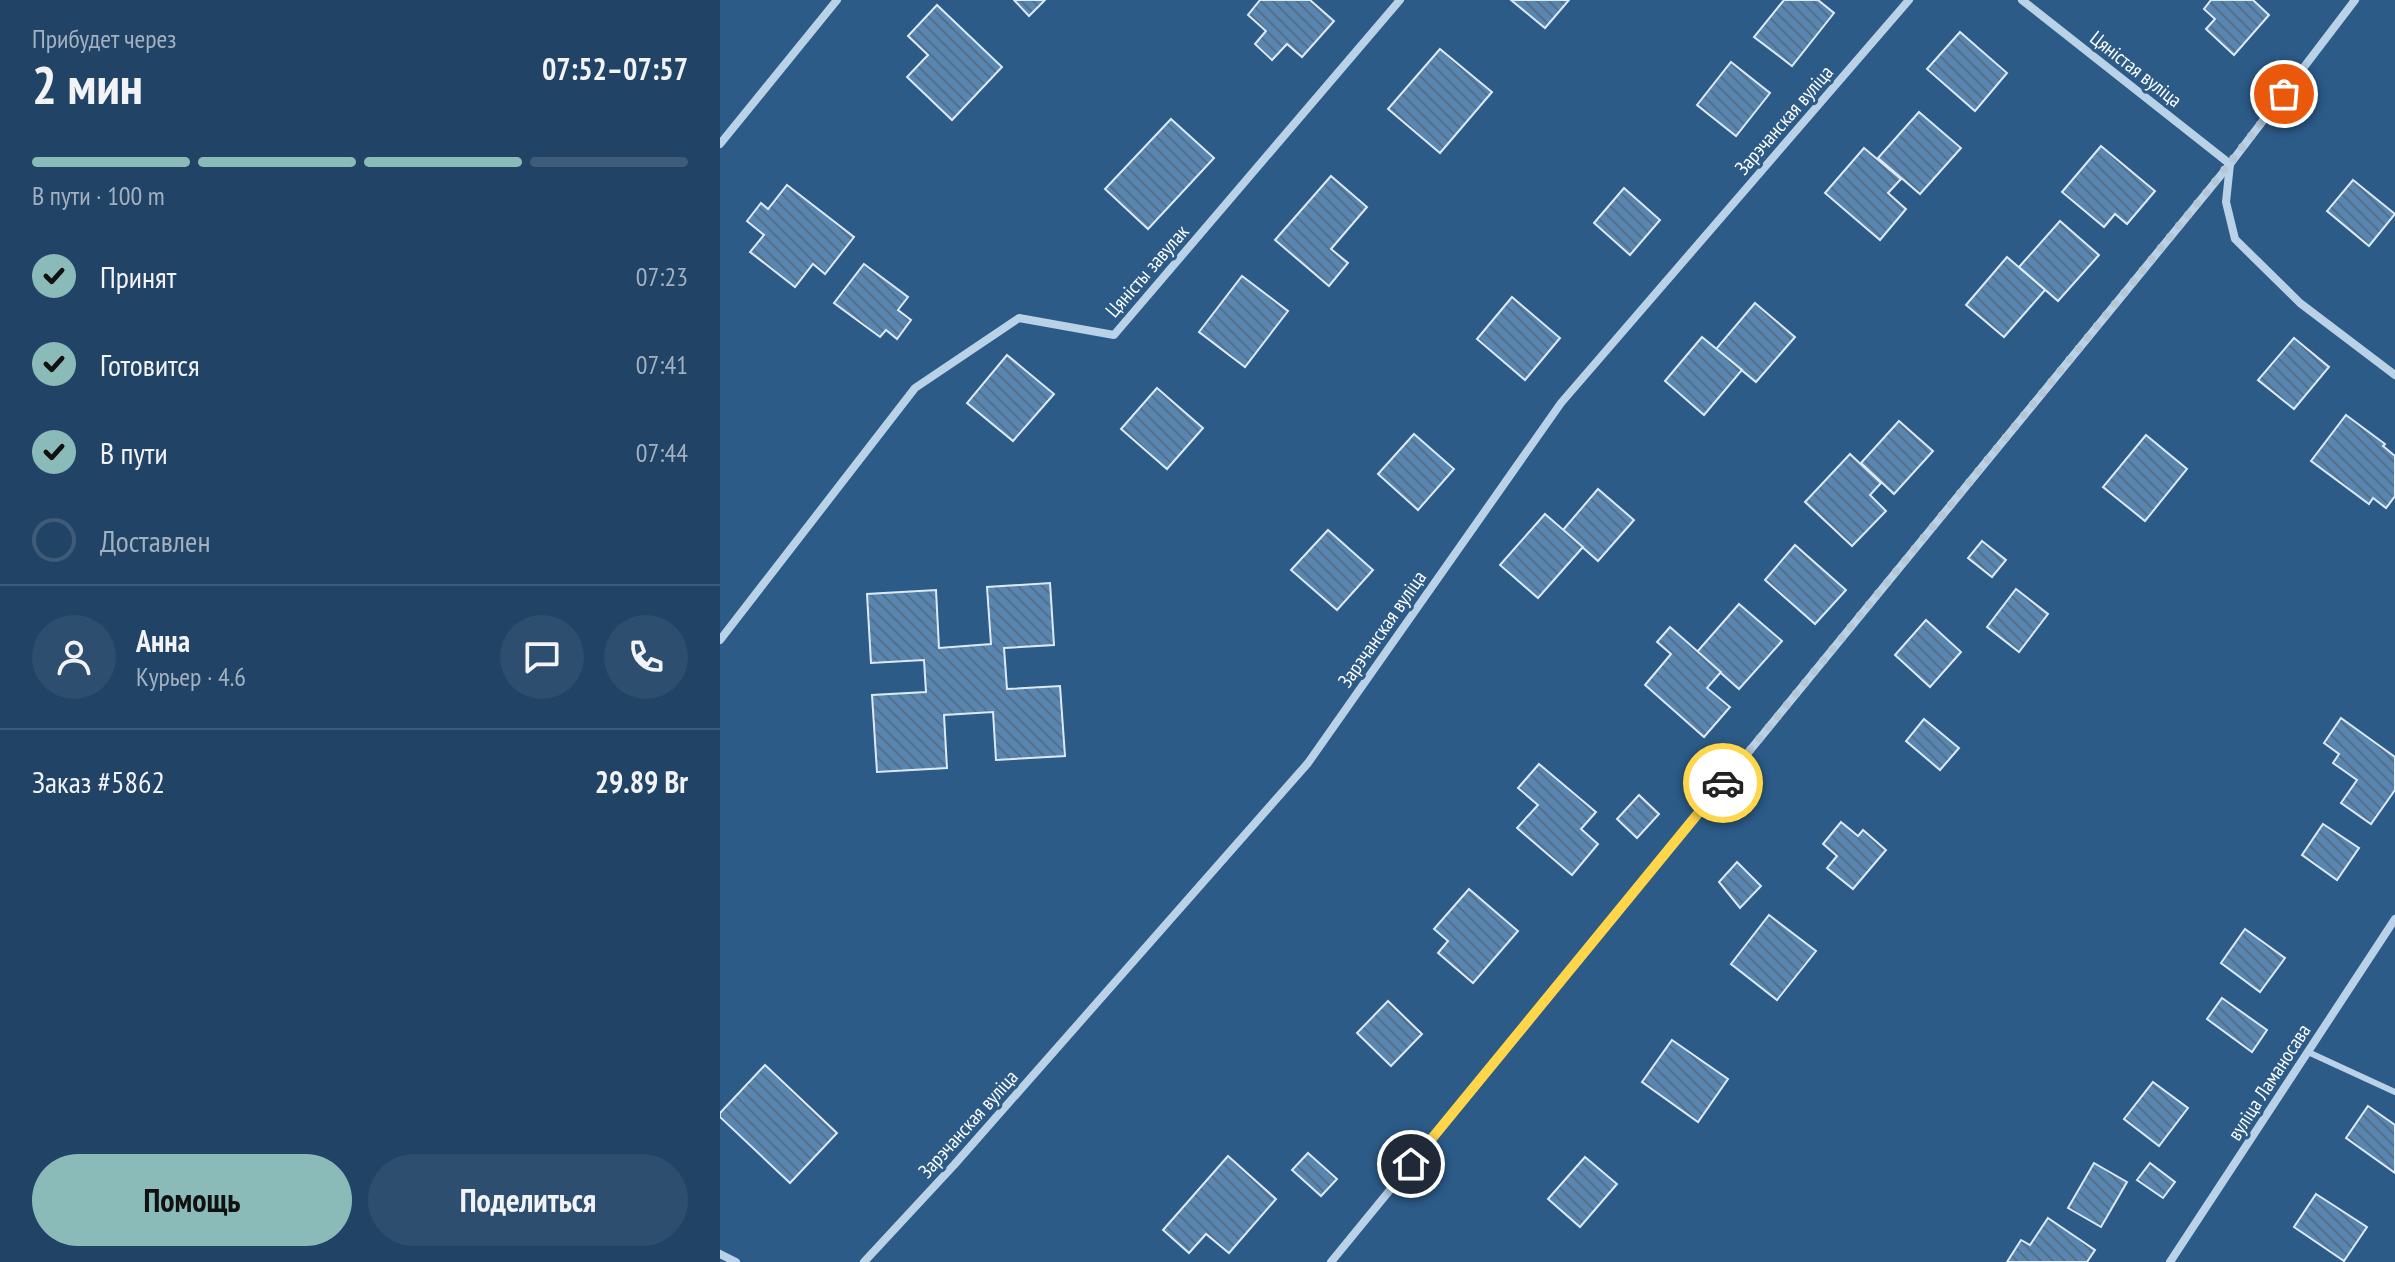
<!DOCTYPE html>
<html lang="ru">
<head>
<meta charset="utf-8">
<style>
	body { margin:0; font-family:"PT Sans Narrow",sans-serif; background:#2d4e6f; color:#f1f3f6; height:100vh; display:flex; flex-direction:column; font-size:30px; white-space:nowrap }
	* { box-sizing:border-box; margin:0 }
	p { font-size:26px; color:#a2b0bf }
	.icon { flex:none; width:44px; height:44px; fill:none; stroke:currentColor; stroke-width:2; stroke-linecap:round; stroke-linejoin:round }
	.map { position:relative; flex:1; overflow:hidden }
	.sheet { display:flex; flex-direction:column; background:#214466; width:720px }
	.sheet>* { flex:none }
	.pin { position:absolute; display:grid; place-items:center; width:68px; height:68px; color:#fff; margin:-34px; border:4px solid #fff; border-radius:50%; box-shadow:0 2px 8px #0007 }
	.courier { position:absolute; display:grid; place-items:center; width:80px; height:80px; margin:-40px; border:6px solid #ffd54a; border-radius:50%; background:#fff; color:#222; box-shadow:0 2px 10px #0007 }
	.headline em { font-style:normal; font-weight:800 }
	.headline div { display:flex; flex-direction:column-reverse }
	.headline { display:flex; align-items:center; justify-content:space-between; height:136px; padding:0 32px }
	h1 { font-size:52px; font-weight:800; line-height:60px }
	.bar { display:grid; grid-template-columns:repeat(4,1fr); gap:12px 8px; align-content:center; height:96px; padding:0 32px }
	.bar i { height:10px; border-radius:6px; background:#3e5c7a }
	.bar .active { background:#8bbbb9 }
	.bar p { grid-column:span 4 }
	.line { display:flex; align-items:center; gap:20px; padding:0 32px; border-top:2px solid #3e5c7a }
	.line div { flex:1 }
	.round { display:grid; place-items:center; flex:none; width:84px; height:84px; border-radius:42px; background:#2d4e6f }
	ol { padding:0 32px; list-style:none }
	li { display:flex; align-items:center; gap:24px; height:88px }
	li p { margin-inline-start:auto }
	li .icon { padding:8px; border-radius:50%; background:#8bbbb9; color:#111; stroke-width:4 }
	li:last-child { color:#a2b0bf }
	li i { width:44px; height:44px; border:4px solid #3e5c7a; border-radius:50% }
	.button { display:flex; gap:16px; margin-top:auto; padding:16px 32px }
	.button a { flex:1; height:92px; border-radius:48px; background:#8bbbb9; color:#111; font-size:32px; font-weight:800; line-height:92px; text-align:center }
	.button a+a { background:#2d4e6f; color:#f1f3f6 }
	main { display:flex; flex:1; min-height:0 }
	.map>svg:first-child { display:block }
	.building { fill:url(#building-back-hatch); stroke:#dceaf7; stroke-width:2 }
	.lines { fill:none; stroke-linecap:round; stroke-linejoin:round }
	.service { stroke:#b9d2e8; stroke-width:6 }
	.minor { stroke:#b9d2e8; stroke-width:8 }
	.done { stroke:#b5c6d5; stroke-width:8; stroke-dasharray:0 14.4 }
	.route { stroke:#ffd54a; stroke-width:10 }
	.labels { text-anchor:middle; stroke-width:6; stroke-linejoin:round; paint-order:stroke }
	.street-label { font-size:20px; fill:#fff; stroke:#2c5b88 }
</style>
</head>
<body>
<main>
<section class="sheet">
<div class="headline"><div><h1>2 мин</h1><p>Прибудет через</p></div><em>07:52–07:57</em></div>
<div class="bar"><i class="active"></i><i class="active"></i><i class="active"></i><i></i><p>В пути · 100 m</p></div>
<ol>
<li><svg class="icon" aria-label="check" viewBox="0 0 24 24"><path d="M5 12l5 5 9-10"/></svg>Принят<p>07:23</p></li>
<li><svg class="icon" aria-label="check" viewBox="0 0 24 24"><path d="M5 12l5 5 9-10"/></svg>Готовится<p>07:41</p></li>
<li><svg class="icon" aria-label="check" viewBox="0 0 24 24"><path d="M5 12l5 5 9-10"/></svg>В пути<p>07:44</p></li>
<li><i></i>Доставлен</li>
</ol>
<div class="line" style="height:144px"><a class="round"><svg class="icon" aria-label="person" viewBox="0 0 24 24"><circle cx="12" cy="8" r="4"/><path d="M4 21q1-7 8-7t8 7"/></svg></a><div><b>Анна</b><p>Курьер · 4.6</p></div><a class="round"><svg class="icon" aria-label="chat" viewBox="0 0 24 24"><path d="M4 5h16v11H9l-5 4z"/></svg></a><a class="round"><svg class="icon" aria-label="phone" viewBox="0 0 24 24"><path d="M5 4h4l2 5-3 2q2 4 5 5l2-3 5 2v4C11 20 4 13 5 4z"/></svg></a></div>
<div class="line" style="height:104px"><div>Заказ #5862</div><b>29.89 Br</b></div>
<div class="button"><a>Помощь</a><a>Поделиться</a></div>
</section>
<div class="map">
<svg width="1675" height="1262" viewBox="0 0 1675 1262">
	<defs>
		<pattern id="building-back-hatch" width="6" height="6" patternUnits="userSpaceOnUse" patternTransform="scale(2)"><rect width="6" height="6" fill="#5886b1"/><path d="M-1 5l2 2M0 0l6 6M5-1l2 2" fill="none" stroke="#536f89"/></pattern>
	</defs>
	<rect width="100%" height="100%" fill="#2c5b88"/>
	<!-- building -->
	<g class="building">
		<path d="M 294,0 L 325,0 L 309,16 Z"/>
		<path d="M 540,0 L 590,0 L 614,21 L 582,57 L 567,44 L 552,60 L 535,44 L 546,31 L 528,15 Z"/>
		<path d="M 791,0 L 849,0 L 825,28 Z"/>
		<path d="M 1064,0 L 1098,0 L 1114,13 L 1072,66 L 1034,37 Z"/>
		<path d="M 1491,0 L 1533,0 L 1549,15 L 1514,55 L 1486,29 L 1495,19 L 1484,9 Z"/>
		<path d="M 217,5 L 282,67 L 232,120 L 187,77 L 208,55 L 188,36 Z"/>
		<path d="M 1240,32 L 1287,73 L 1255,111 L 1207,69 Z"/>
		<path d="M 720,49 L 772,92 L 720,153 L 668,109 Z"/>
		<path d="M 1011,62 L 1050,93 L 1016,136 L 977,105 Z"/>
		<path d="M 1199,112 L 1241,148 L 1200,194 L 1158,158 Z"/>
		<path d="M 451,119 L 494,158 L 428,229 L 385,189 Z"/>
		<path d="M 1381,146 L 1435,191 L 1407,224 L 1395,214 L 1384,227 L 1342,192 Z"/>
		<path d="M 1144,148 L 1181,179 L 1168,193 L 1186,209 L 1160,240 L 1105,193 Z"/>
		<path d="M 611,176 L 647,207 L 611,249 L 628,263 L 609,286 L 555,240 Z"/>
		<path d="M 1633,180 L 1675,214 L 1649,246 L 1607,211 Z"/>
		<path d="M 67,185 L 134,237 L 105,274 L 93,264 L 75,287 L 30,252 L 44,235 L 27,221 L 41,203 L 48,209 Z"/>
		<path d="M 904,188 L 940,220 L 910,255 L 874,223 Z"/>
		<path d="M 1340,221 L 1379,255 L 1338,301 L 1299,267 Z"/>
		<path d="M 1287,257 L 1325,290 L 1284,337 L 1246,305 Z"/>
		<path d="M 144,264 L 188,297 L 178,310 L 191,320 L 177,339 L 166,330 L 160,337 L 114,303 Z"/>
		<path d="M 522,276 L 568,311 L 525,367 L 479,332 Z"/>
		<path d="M 792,297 L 840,338 L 805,380 L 757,339 Z"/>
		<path d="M 1035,303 L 1075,337 L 1036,382 L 996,349 Z"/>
		<path d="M 982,337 L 1022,370 L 984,415 L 945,381 Z"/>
		<path d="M 1574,338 L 1609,367 L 1574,409 L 1538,380 Z"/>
		<path d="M 287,355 L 334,394 L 293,441 L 247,403 Z"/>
		<path d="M 437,388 L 483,428 L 447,469 L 401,429 Z"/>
		<path d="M 1626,415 L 1665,444 L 1663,446 L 1675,456 L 1675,496 L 1666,508 L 1653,498 L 1649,504 L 1591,461 Z"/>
		<path d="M 1179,421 L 1213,451 L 1174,494 L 1141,463 Z"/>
		<path d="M 694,434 L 734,469 L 698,510 L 658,474 Z"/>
		<path d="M 1426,435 L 1467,469 L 1425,521 L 1383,487 Z"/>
		<path d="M 1130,454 L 1161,483 L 1150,495 L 1166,511 L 1132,546 L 1085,502 Z"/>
		<path d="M 878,489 L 914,520 L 878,561 L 843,530 Z"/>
		<path d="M 825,514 L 863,547 L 818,598 L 780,565 Z"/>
		<path d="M 608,530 L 653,570 L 617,610 L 571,570 Z"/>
		<path d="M 1262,541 L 1286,560 L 1272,577 L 1248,558 Z"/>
		<path d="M 1075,545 L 1126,590 L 1095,624 L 1045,580 Z"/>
		<path d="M 330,583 L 334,645 L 284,648 L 287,689 L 340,686 L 345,756 L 276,760 L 273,712 L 224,715 L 227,768 L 157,772 L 152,695 L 206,692 L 204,660 L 151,663 L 147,594 L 216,590 L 219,648 L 271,644 L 267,587 Z"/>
		<path d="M 1296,589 L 1328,614 L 1299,652 L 1267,627 Z"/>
		<path d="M 1019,604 L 1062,641 L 1019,689 L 977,652 Z"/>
		<path d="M 1206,620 L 1241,652 L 1210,687 L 1175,655 Z"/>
		<path d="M 950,627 L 1001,672 L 987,688 L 1010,707 L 984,737 L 925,685 L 951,654 L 937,642 Z"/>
		<path d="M 1621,718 L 1675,757 L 1675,790 L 1651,824 L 1621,803 L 1637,780 L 1613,763 L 1619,754 L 1604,743 Z"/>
		<path d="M 1204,719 L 1239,748 L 1220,770 L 1186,741 Z"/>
		<path d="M 819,764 L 876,812 L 861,829 L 878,844 L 852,875 L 797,828 L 818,805 L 798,788 Z"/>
		<path d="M 919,795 L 939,814 L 917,838 L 897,819 Z"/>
		<path d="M 1121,822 L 1138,836 L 1143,830 L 1166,850 L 1133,889 L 1107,868 L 1117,856 L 1103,844 Z"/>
		<path d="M 1603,824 L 1639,848 L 1617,880 L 1582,855 Z"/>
		<path d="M 1017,862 L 1041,886 L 1020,908 L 999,882 Z"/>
		<path d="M 749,889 L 798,931 L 753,983 L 718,953 L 728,941 L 714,929 Z"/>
		<path d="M 1049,915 L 1096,951 L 1057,1000 L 1011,964 Z"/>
		<path d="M 1525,929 L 1565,958 L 1540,992 L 1501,963 Z"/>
		<path d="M 1502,998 L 1547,1030 L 1532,1052 L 1487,1019 Z"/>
		<path d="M 668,1001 L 702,1034 L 671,1066 L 637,1033 Z"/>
		<path d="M 952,1040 L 1008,1079 L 978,1122 L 922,1082 Z"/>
		<path d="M 45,1065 L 117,1133 L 70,1183 L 0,1117 L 0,1113 Z"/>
		<path d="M 1433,1082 L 1468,1108 L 1439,1146 L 1404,1119 Z"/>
		<path d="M 1648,1106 L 1675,1125 L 1675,1173 L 1626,1138 Z"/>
		<path d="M 588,1153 L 617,1179 L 601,1196 L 572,1170 Z"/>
		<path d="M 508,1156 L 556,1199 L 509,1253 L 486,1234 L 469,1253 L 443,1230 Z"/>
		<path d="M 865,1157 L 897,1184 L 860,1227 L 828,1199 Z"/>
		<path d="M 1374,1163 L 1407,1182 L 1381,1227 L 1348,1208 Z"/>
		<path d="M 1430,1163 L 1455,1182 L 1443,1198 L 1417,1180 Z"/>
		<path d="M 1596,1194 L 1647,1227 L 1624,1261 L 1574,1227 Z"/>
		<path d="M 1328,1218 L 1375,1250 L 1367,1262 L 1287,1262 L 1301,1240 L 1310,1245 Z"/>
	</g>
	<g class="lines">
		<!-- service -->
		<path class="service" d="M 1588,1052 L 1675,1092"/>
		<!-- minor -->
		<g class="minor">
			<path d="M 1302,0 L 1510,164 L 1506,202 L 1515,239 L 1580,303 L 1675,375"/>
			<path d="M 0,144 L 117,0"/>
			<path d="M 0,640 L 195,388 L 299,318 L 394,335 L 680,0"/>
			<path d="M 0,1254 L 16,1262"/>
			<path d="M 144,1262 L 234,1165 L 588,763 L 841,403 L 1189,0"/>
			<path d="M 611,1262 L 1510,164 L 1635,0"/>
			<path d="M 1450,1262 L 1675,919"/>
		</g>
	</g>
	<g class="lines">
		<!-- done -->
		<path class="done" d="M 1003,783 L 1490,188 L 1564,94"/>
		<!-- route -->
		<path class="route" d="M 691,1164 L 1003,783"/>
	</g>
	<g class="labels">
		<!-- street labels -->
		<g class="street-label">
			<text transform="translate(1416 69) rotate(38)" y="7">Цяністая вуліца</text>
			<text transform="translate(1064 120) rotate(-49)" y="7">Зарэчанская вуліца</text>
			<text transform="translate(427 271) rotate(-49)" y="7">Цяністы завулак</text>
			<text transform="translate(662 629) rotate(-55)" y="7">Зарэчанская вуліца</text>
			<text transform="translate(1549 1082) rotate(-57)" y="7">вуліца Ламаносава</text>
			<text transform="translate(248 1124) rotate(-48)" y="7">Зарэчанская вуліца</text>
		</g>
	</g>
</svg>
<div class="pin" style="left:1564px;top:94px;background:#ea580c"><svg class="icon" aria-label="bag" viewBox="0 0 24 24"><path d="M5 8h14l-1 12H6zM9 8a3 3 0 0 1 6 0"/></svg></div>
<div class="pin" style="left:691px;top:1164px;background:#1f2937"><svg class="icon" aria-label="home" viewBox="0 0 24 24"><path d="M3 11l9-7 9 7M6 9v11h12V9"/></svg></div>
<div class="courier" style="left:1003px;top:783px"><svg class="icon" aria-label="car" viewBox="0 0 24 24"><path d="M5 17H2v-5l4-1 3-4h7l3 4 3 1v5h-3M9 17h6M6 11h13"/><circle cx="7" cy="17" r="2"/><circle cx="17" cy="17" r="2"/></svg></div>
</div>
</main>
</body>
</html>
